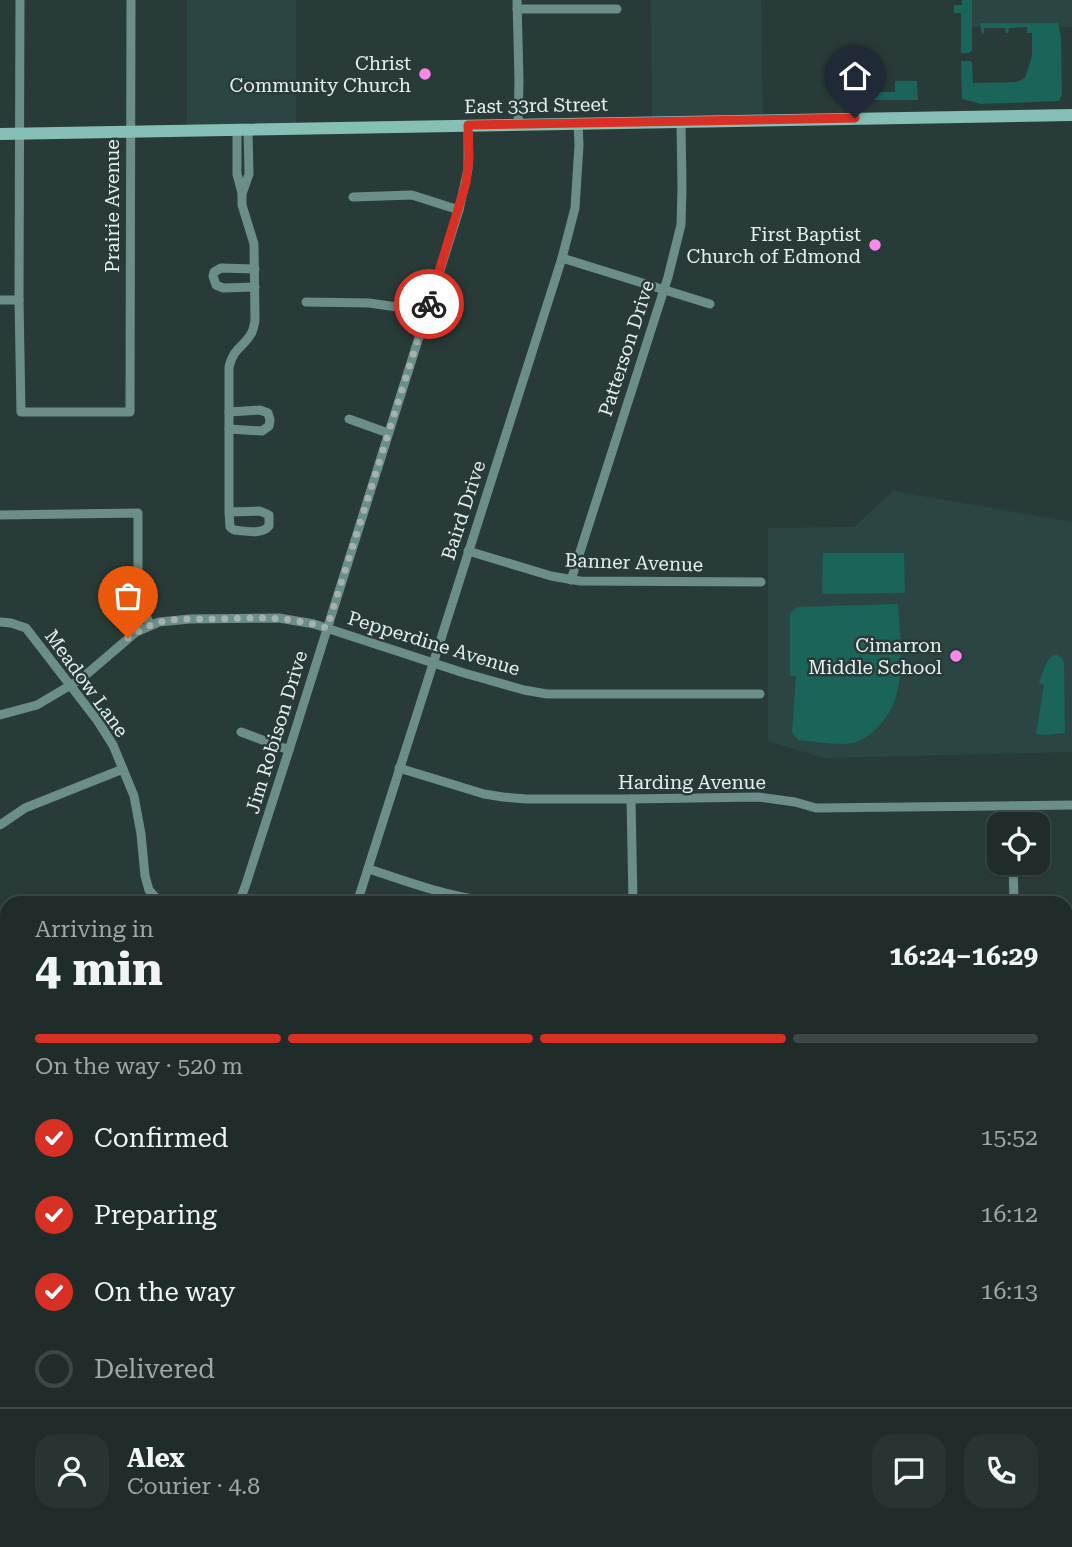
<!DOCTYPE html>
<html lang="en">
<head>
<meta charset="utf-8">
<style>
	body { margin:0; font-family:"Roboto Serif",serif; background:#273432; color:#f1f3f6; height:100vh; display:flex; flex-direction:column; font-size:26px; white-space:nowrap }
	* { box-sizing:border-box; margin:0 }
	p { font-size:23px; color:#a1a7a8 }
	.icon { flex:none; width:38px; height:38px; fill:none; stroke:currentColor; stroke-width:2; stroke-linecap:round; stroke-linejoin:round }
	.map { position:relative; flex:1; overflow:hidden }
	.side { position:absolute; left:0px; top:896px; width:1073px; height:651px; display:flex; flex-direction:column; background:#1f2c2a; border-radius:21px 21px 0 0; box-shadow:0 2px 5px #0004,0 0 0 2px #3c4847 }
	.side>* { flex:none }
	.buttons { position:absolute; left:987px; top:812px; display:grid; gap:14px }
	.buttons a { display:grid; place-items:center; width:63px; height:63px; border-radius:14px; background:#1f2c2a; box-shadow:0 2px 5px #0004,0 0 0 2px #3c4847; font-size:35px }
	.pin { position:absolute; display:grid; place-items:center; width:60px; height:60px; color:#fff; margin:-72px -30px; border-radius:50% 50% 50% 0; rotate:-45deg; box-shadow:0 0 7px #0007 }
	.pin .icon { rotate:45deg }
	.courier { position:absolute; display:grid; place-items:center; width:70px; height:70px; margin:-35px; border:5px solid #d93025; border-radius:50%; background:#fff; color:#222; box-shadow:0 2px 9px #0007 }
	.head em { font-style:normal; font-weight:700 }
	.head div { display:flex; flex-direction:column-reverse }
	.head { display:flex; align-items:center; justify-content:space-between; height:119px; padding:0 35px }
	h1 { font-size:46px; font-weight:700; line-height:52px }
	.bar { display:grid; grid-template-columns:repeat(4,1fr); gap:10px 7px; align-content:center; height:84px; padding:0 35px }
	.bar i { height:9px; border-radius:5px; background:#3c4847 }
	.bar .selected { background:#d93025 }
	.bar p { grid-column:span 4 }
	.line { display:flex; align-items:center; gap:18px; padding:0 35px; border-top:2px solid #3c4847 }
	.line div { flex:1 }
	.round { display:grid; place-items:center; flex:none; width:74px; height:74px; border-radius:21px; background:#273432 }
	ol { padding:0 35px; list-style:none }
	li { display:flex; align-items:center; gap:21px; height:77px }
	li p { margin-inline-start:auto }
	li .icon { padding:7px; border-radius:50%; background:#d93025; color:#fff; stroke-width:4 }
	li:last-child { color:#a1a7a8 }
	li i { width:38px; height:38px; border:4px solid #3c4847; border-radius:50% }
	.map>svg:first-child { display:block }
	.built { fill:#2b4642 }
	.grass { fill:#1b645a }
	.water { fill:#2f9183 }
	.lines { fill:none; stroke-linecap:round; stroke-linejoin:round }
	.stream { stroke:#2f9183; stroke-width:2.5 }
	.street { stroke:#6b8e88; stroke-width:9 }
	.secondary { stroke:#85bfb5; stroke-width:12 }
	.done { stroke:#a4b1af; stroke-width:7; stroke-dasharray:0 12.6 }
	.route { stroke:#d93025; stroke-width:9 }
	.poi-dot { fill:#f888ea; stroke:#293b38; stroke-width:2.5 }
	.labels { text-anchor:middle; stroke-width:5; stroke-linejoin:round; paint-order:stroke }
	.poi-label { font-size:19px; fill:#e6f1ef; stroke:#293b38; text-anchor:end }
	.street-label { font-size:19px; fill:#e6f1ef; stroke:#293b38 }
</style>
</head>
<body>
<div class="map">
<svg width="1072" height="1547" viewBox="0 0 1072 1547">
	<rect width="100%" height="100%" fill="#293b38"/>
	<!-- built -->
	<g class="built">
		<path d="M 187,0 L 296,0 L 296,128 L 187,131 Z"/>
		<path d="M 651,0 L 761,0 L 763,120 L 652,122 Z"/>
		<rect x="962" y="0" width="110" height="27"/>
		<path d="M 893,491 L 1072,522 L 1072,752 L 824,758 L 768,741 L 768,528 L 854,527 Z"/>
		<path d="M 0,1026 L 7,1026 L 7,1540 L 865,1540 L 865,1547 L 0,1547 Z"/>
	</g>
	<!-- grass -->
	<g class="grass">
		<path d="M 962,0 L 972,0 L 972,50 L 969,53 L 961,53 L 961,13 L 954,13 L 954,5 L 962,5 Z"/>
		<path d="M 980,23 L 1058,23 L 1061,37 L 1062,95 L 1059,101 L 981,104 L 962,99 L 961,61 L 970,61 L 972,63 L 973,83 L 1017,82 L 1025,78 L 1032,56 L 1032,33 L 1027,33 L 1027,27 L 1009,28 L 1008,33 L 1006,33 L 1005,28 L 984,28 L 984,33 L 982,34 Z"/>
		<path d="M 895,81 L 917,81 L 918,100 L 871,100 L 870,92 L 895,92 Z"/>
		<path d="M 823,553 L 904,553 L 905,593 L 822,594 Z"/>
		<path d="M 898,604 C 900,645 910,698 876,729 C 869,735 862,741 853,743 C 835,746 815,741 798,740 L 792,732 L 796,676 L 790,676 L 790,613 L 798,607 Z"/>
		<path d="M 1054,655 L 1059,655 L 1058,656 L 1063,659 L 1064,664 L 1065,733 L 1046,735 L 1036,734 L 1044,685 L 1039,683 C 1043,673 1045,660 1054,655 Z"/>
		<path d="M 7,1373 L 7,1469 L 0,1466 L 0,1381 Z"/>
		<path d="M 0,1516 L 7,1516 L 7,1540 L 46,1540 L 46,1547 L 0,1547 Z"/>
		<path d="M 464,1540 L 592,1540 L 583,1547 L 464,1547 Z"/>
	</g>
	<!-- water -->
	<path class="water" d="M 966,1540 L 1058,1540 L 1058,1547 L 961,1547 Z"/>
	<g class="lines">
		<!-- stream -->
		<g class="stream">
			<path d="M 0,1278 L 7,1256"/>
			<path d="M 6,1385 L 7,1403"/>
			<path d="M 1066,1515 L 1072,1510"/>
		</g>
		<!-- street -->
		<g class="street">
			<path d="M 20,0 L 19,300 L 21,412 L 130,412 L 131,0"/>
			<path d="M 517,0 L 519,80 L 518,125"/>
			<path d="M 517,9 L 617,9"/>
			<path d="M 243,191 L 249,174 L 248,130"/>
			<path d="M 353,197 L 412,195 L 459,210"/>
			<path d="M 562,258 L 710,304"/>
			<path d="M 255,269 L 221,268 L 214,272 L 213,276 L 216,285 L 223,288 L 255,287"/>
			<path d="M 0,300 L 19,300"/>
			<path d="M 306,302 L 369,303 L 397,307 L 425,316"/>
			<path d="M 229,412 L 260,410 L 268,413 L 270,420 L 269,426 L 262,431 L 229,429"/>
			<path d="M 349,419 L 388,433"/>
			<path d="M 229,512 L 230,527 L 234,530 C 245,531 262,535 269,526 L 269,515 L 260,511 L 229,512 L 229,367 C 234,346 245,347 252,332 C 253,330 255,322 255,320 L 254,244 L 242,205 L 242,193 L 237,174 L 237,130"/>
			<path d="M 0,515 L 138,513 L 138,577 L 139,598 L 150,625"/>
			<path d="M 468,551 L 551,576 L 580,581 L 761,582"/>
			<path d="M 571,580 L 668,277 L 681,225 L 682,189 L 681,122"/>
			<path d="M 0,622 L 11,623 L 26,628 L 97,720 L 113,745 L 134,796 L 141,834 L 145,876 L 149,890 L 160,903"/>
			<path d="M 0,715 L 37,705 L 81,679 L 136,632 L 159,622 L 190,619 L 279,618 L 314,624 L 464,673 L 524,690 L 547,694 L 760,694"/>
			<path d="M 241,732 L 289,750"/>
			<path d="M 399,768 L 484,794 L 503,797 L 526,799 L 631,799 L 758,797 L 795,802 L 816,808 L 1072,805"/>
			<path d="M 631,799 L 633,903"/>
			<path d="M 1012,806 L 1012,824"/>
			<path d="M 0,825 L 25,808 L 123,769"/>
			<path d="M 369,869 C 414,884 459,901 507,903"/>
			<path d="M 236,903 L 242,895 L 246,884 L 289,750 L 459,210 L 468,169 L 468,125"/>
			<path d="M 357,903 L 562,258 L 575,208 L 579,145 L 578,124"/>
			<path d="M 772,903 L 1014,900 L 1013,863"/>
			<path d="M 1066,1000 L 1072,1000"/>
			<path d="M 0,1021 L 7,1021"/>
			<path d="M 1066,1385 L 1072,1385"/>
			<path d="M 1066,1490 L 1072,1490"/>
			<path d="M 910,1540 L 910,1547"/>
			<path d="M 631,1547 L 631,1540"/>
		</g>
		<!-- secondary -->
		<path class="secondary" d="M 0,134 L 1072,115"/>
	</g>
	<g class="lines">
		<!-- done -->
		<path class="done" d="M 128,638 C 137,632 146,626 157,623 C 175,618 194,619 212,619 C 254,618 286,615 327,628 L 429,304"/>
		<!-- route -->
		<path class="route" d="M 429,304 L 466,183 L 469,158 L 468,125 L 855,118"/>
	</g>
	<!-- markers -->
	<g class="poi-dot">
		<circle cx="425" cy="74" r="7"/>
		<circle cx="875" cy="245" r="7"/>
		<circle cx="956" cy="656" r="7"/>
	</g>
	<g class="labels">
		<!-- poi labels -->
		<g class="poi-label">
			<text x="411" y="70">Christ<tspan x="411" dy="22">Community Church</tspan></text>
			<text x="861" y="241">First Baptist<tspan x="861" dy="22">Church of Edmond</tspan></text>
			<text x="942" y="652">Cimarron<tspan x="942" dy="22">Middle School</tspan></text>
		</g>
		<!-- street labels -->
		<g class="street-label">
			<text transform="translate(536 105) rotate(-1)" y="7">East 33rd Street</text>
			<text transform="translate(112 206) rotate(-90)" y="7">Prairie Avenue</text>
			<text transform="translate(626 348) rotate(-72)" y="7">Patterson Drive</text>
			<text transform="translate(463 510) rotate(-72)" y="7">Baird Drive</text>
			<text transform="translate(634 562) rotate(2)" y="7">Banner Avenue</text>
			<text transform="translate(434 643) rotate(17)" y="7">Pepperdine Avenue</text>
			<text transform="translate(87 683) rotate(54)" y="7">Meadow Lane</text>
			<text transform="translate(276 732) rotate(-73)" y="7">Jim Robison Drive</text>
			<text x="692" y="789">Harding Avenue</text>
		</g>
	</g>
</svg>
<div class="buttons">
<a><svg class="icon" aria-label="locate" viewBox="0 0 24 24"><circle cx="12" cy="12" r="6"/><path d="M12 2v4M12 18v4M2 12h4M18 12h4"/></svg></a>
</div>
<div class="pin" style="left:128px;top:638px;background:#ea580c"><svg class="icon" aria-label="bag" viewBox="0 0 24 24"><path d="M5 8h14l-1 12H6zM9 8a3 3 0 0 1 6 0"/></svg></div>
<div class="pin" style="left:855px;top:118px;background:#1f2937"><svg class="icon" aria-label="home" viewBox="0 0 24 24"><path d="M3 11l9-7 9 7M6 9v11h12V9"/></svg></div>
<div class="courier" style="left:429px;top:304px"><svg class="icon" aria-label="bike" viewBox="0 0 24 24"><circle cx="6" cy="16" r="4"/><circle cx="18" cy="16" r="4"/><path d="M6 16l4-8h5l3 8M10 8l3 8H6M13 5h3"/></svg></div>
<section class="side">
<div class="head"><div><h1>4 min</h1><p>Arriving in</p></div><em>16:24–16:29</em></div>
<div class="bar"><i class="selected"></i><i class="selected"></i><i class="selected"></i><i></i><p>On the way · 520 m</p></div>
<ol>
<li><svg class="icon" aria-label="check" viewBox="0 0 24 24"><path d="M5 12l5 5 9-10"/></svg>Confirmed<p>15:52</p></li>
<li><svg class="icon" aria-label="check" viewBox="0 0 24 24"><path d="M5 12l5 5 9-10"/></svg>Preparing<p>16:12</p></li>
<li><svg class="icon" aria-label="check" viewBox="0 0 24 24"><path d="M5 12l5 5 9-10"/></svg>On the way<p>16:13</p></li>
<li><i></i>Delivered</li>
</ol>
<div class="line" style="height:126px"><a class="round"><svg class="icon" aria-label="person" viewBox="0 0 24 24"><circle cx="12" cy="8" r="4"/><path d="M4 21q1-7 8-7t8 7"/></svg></a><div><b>Alex</b><p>Courier · 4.8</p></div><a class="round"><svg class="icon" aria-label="chat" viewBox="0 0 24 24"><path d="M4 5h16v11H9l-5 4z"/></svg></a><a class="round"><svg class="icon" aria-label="phone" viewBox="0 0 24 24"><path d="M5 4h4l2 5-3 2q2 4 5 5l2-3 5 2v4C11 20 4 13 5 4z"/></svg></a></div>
</section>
</div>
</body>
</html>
